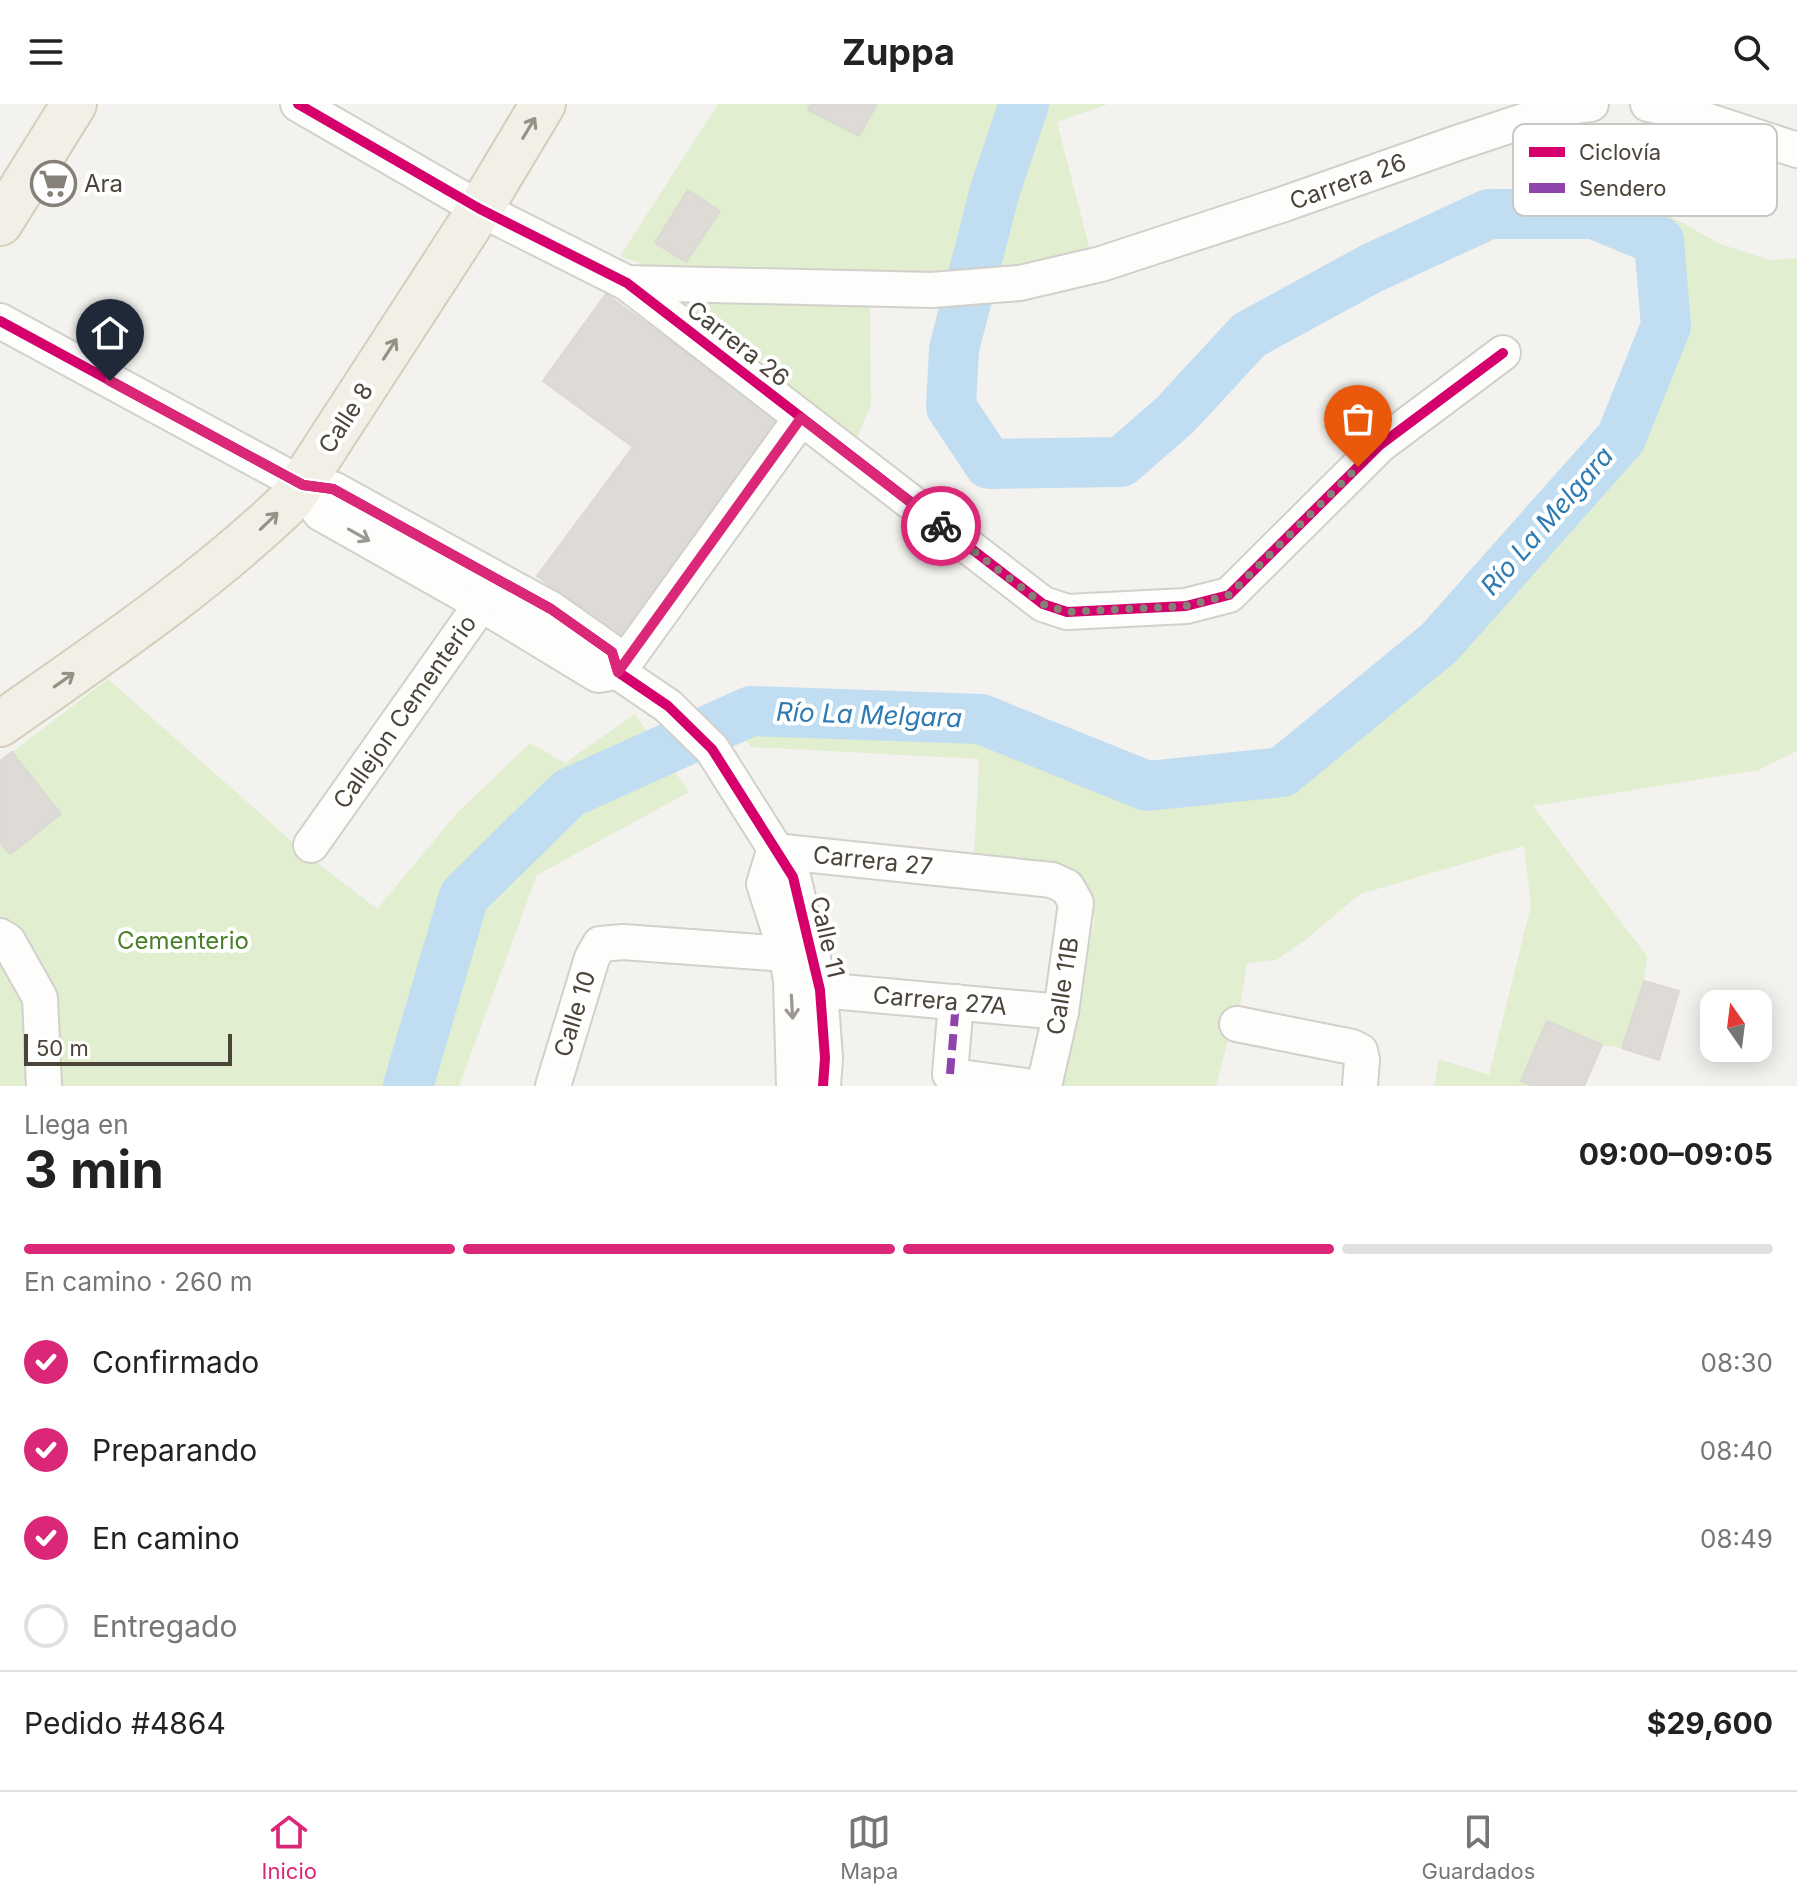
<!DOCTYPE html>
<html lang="es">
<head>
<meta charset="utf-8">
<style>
	body { margin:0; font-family:Inter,sans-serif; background:#f6f6f6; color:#222; height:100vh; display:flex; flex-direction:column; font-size:30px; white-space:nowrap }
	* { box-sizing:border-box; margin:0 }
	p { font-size:26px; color:#767676 }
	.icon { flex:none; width:44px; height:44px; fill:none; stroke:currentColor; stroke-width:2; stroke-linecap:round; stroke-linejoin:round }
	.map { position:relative; height:982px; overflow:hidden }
	.drawer { display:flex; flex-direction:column; background:#fff; flex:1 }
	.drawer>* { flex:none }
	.needle { width:52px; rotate:346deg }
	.buttons { position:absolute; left:1700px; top:886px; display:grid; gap:16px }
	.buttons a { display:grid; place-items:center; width:72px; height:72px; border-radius:16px; background:#fff; box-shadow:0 4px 20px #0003; font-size:40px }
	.scale { position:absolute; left:24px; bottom:20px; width:208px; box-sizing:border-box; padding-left:8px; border:4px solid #4b4439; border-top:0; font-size:22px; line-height:28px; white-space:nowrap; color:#4b4439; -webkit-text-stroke:6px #fff; paint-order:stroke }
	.pin { position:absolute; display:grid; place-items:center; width:68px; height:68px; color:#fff; margin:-82px -34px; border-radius:50% 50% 50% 0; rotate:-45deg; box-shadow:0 0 8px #0007 }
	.pin .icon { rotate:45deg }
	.courier { position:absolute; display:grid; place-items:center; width:80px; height:80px; margin:-40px; border:6px solid #db2777; border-radius:50%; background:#fff; color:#222; box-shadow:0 2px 10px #0007 }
	.overview em { font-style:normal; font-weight:700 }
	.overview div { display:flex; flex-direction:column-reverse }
	.overview { display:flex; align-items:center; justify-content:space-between; height:136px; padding:0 24px }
	h1 { font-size:52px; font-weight:700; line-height:60px }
	.bar { display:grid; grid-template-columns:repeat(4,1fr); gap:12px 8px; align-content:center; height:96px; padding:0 24px }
	.bar i { height:10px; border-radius:6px; background:#e0e0e0 }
	.bar .active { background:#db2777 }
	.bar p { grid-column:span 4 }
	.line { display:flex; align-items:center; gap:20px; padding:0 24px; border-top:2px solid #e0e0e0 }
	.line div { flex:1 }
	ol { padding:0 24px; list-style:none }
	li { display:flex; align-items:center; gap:24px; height:88px }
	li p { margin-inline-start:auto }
	li .icon { padding:8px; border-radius:50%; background:#db2777; color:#fff; stroke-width:4 }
	li:last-child { color:#767676 }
	li i { width:44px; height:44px; border:4px solid #e0e0e0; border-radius:50% }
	header { display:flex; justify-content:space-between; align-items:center; height:104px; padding:0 24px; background:#fff; font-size:36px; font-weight:700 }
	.dock { display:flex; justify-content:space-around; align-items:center; height:112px; border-top:2px solid #e0e0e0; background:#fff; font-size:22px; color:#767676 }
	.dock a { display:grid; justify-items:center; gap:4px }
	.dock .active { color:#db2777 }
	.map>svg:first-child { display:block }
	.green { fill:#e1eecf }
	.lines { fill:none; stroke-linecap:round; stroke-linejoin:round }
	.river { stroke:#c0ddf1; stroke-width:50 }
	.building { fill:#dedbd6; stroke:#dcd9d4; stroke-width:2 }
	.minor-casing { stroke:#d2d0cb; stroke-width:38 }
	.major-casing { stroke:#d6cebb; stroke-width:48 }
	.minor { stroke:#fdfdfc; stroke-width:34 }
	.major { stroke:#f2efe6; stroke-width:44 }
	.quiet { stroke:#8e44ad; stroke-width:8; stroke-dasharray:16 8; stroke-linecap:butt }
	.cycleway-casing { stroke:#fff; stroke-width:15 }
	.cycleway { stroke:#d6006c; stroke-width:10 }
	.oneway { stroke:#969187 }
	.oneway2 { stroke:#9b9791 }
	.done { stroke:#868178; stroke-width:8; stroke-dasharray:0 14.4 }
	.route { stroke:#db2777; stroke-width:10 }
	.labels { text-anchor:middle; stroke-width:8; stroke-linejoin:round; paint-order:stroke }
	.street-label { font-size:24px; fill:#4b4439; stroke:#fff }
	.poi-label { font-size:24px; fill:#4b4439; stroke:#fff; text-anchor:start }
	.park-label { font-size:24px; fill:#4a7f2a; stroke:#fff }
	.water-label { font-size:26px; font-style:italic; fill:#2e7ab2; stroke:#fff }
	.key { fill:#fff; stroke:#c9c7c4; stroke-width:2 }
	.key-label { font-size:22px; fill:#4b4439 }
</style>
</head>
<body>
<header><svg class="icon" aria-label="menu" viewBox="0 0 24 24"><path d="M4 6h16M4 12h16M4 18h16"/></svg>Zuppa<svg class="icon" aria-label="search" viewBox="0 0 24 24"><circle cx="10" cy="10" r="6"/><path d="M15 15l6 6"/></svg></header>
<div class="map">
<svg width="1797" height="982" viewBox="0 0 1797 982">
	<rect width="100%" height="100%" fill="#f4f2ee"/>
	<!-- green -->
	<g class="green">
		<path d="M 718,0 L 1015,0 L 966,173 L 674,171 L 620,152 Z"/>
		<path d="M 1034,0 L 1108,0 L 1057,18 L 1091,150 L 983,168 L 998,111 Z"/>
		<path d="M 1598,99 L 1661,107 L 1720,140 L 1770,156 L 1797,154 L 1797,647 L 1758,666 L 1533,702 L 1647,852 L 1644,877 L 1622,944 L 1602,941 L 1547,917 L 1521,976 L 1533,982 L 1434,982 L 1439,955 L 1489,971 L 1531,801 L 1524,742 L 1360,790 L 1304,837 L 1276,856 L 1247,859 L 1239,910 L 1227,940 L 1216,982 L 1056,982 L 1095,814 L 1058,760 L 974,754 L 979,655 L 751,643 L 735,623 L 749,617 L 977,621 L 1152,699 L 1283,683 L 1453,544 L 1633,342 L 1678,220 L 1670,136 Z"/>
		<path d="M 673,195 L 870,203 L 871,300 L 853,344 Z"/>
		<path d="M 108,575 L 306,750 L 377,805 L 457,709 L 530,639 L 565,659 L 635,610 L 689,688 L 537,771 L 459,982 L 53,982 L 48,891 L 20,825 L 0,812 L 0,738 L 10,749 L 61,710 L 12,648 Z"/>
		<path d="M 0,849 L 30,898 L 36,982 L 0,982 Z"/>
	</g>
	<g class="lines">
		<!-- river -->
		<path class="river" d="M 408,982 L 464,792 L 569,689 L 751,607 L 981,615 L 1147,682 L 1282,668 L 1439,539 L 1621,334 L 1666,222 L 1659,137 L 1594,110 L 1489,110 L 1372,164 L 1249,231 L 1175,311 L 1121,358 L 989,360 L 951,303 L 954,245 L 995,86 L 1024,0"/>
	</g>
	<!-- building -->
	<g class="building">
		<path d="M 811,0 L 877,0 L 859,32 L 808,6 Z"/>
		<path d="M 688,86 L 720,107 L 686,158 L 655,139 Z"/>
		<path d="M 606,190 L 784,320 L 624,536 L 537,472 L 633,343 L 543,277 Z"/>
		<path d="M 12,648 L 61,710 L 10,750 L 0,738 L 0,657 Z"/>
		<path d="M 1644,877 L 1679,887 L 1659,956 L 1622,944 Z"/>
		<path d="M 1547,917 L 1602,941 L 1584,982 L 1533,982 L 1521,977 Z"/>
	</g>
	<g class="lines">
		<defs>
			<g id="minor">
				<path d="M 298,0 L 480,105 L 627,179 L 1043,500 L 1067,508 L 1186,502 L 1229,491 L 1380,341 L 1503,249"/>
				<path d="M 1648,0 L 1675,6 L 1797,46"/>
				<path d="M 627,179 L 932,186 L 1020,179 L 1101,160 L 1284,100 L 1457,39 L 1566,3 L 1591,0"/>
				<path d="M 0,217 L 303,381 L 333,385 L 551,505 L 612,548 L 618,568 L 668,602 L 712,645 L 793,773 L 820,886 L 825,954 L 823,982"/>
				<path d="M 303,381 L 320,409 L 481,500 L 598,571 L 618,568"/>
				<path d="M 618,568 L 801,314"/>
				<path d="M 311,741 L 494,482"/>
				<path d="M 774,747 L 1052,776 L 1067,783 L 1076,799 L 1061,908 L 1044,982"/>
				<path d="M 774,747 L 764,780 L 786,848 L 791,876 L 794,982"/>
				<path d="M 0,832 L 8,837 L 40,894 L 44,982"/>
				<path d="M 820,886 L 1061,908"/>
				<path d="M 956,898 L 950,970 L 953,972 L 1026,982"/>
				<path d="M 1237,920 L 1352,943 L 1360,947 L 1362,956 L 1360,982"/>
				<path d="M 553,982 L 592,854 L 600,840 L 623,838 L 813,852"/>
			</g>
			<g id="major">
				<path d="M 0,119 L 74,0"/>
				<path d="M 0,620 C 101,549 203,481 292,395 L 480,105 L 543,0"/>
			</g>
		</defs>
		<!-- minor casing -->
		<use href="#minor" class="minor-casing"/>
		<!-- major casing -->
		<use href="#major" class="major-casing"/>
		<!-- minor -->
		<use href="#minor" class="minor"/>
		<!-- major -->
		<use href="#major" class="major"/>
		<!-- quiet -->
		<path class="quiet" d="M 950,970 L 956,898"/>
		<defs>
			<g id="cycleway">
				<path d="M 298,0 L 480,105 L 627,179 L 1043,500 L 1067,508 L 1186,502 L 1229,491 L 1380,341 L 1503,249"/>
				<path d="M 0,217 L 303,381 L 333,385 L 551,505 L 612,548 L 618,568 L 668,602 L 712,645 L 793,773 L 820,886 L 825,954 L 823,982"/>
			</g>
		</defs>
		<!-- cycleway casing -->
		<use href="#cycleway" class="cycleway-casing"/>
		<!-- cycleway -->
		<use href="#cycleway" class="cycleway"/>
	</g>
	<!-- one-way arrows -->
	<defs><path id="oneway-shaft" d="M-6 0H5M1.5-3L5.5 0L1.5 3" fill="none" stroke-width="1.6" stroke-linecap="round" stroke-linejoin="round" transform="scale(2)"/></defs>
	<g class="oneway">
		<use href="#oneway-shaft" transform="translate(529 24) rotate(-59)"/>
		<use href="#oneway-shaft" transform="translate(390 245) rotate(-57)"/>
		<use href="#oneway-shaft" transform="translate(269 417) rotate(-44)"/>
		<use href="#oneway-shaft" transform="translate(64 576) rotate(-35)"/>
	</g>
	<g class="oneway2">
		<use href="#oneway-shaft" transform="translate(359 431) rotate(29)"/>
		<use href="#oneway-shaft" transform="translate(792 903) rotate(87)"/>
	</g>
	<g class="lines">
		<!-- done -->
		<path class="done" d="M 941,422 L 1043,500 L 1067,508 L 1186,502 L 1229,491 L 1358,363"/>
		<!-- route -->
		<path class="route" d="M 110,277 L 303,381 L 333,385 L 551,505 L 612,548 L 618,568 L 801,314 L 941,422"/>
	</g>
	<!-- icons -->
	<defs>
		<symbol id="supermarket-ring" viewBox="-11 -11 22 22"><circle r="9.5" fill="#fff" stroke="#868178" stroke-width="1.5"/><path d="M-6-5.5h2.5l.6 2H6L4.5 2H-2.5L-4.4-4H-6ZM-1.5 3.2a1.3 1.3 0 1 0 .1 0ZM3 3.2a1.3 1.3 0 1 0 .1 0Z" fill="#868178"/></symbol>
	</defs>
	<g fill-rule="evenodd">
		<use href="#supermarket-ring" x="28" y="54" width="51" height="51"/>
	</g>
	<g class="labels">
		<!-- street labels -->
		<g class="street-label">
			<text transform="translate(1348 78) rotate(-20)" y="8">Carrera 26</text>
			<text transform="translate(738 240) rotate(38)" y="8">Carrera 26</text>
			<text transform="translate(346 314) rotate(-57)" y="8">Calle 8</text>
			<text transform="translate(405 608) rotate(-55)" y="8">Callejon Cementerio</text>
			<text transform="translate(873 757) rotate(6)" y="8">Carrera 27</text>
			<text transform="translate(827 833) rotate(77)" y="8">Calle 11</text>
			<text transform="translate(1063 882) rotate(-81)" y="8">Calle 11B</text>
			<text transform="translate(940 897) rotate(5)" y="8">Carrera 27A</text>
			<text transform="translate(575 910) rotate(-73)" y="8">Calle 10</text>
		</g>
		<!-- poi labels -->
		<g class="poi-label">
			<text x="84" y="88">Ara</text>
		</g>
		<!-- park labels -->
		<g class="park-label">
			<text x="183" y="845">Cementerio</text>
		</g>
		<!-- water labels -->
		<g class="water-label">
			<text transform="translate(1547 417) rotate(-49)" y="9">Río La Melgara</text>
			<text transform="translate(869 611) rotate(2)" y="9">Río La Melgara</text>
		</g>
	</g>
	<!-- legend -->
	<rect x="1513" y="20" width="264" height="92" rx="12" class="key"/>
	<rect x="1529" y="43" width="36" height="10" fill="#d6006c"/>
	<rect x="1529" y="79" width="36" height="10" fill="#8e44ad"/>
	<g class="key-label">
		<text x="1579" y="56">Ciclovía</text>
		<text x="1579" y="92">Sendero</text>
	</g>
</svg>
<div class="buttons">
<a><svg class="needle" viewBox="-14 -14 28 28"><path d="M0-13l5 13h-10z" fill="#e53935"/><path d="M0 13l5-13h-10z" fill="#767676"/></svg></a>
</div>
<div class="scale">50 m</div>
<div class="pin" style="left:1358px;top:363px;background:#ea580c"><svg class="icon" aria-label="bag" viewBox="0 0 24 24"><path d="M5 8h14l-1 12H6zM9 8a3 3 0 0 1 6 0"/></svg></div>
<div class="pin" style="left:110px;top:277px;background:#1f2937"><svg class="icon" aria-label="home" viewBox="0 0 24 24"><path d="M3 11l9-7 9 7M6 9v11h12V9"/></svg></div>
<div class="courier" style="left:941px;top:422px"><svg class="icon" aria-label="bike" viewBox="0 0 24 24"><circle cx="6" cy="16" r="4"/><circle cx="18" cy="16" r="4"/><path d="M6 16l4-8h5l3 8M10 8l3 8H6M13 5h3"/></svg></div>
</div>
<section class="drawer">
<div class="overview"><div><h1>3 min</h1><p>Llega en</p></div><em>09:00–09:05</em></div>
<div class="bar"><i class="active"></i><i class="active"></i><i class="active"></i><i></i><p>En camino · 260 m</p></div>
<ol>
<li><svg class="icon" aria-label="check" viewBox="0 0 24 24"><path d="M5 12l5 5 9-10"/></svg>Confirmado<p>08:30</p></li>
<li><svg class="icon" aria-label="check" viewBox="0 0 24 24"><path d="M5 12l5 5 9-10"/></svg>Preparando<p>08:40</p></li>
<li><svg class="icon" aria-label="check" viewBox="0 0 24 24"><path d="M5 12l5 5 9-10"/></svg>En camino<p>08:49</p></li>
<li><i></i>Entregado</li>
</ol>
<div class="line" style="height:104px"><div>Pedido #4864</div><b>$29,600</b></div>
</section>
<nav class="dock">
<a class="active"><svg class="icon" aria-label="home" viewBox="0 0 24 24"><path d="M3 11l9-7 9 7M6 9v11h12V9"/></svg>Inicio</a>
<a><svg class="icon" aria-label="map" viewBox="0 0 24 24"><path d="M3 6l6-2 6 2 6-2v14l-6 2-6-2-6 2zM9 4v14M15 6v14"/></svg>Mapa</a>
<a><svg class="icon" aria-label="saved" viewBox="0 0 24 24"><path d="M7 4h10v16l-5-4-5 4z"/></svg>Guardados</a>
</nav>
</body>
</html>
